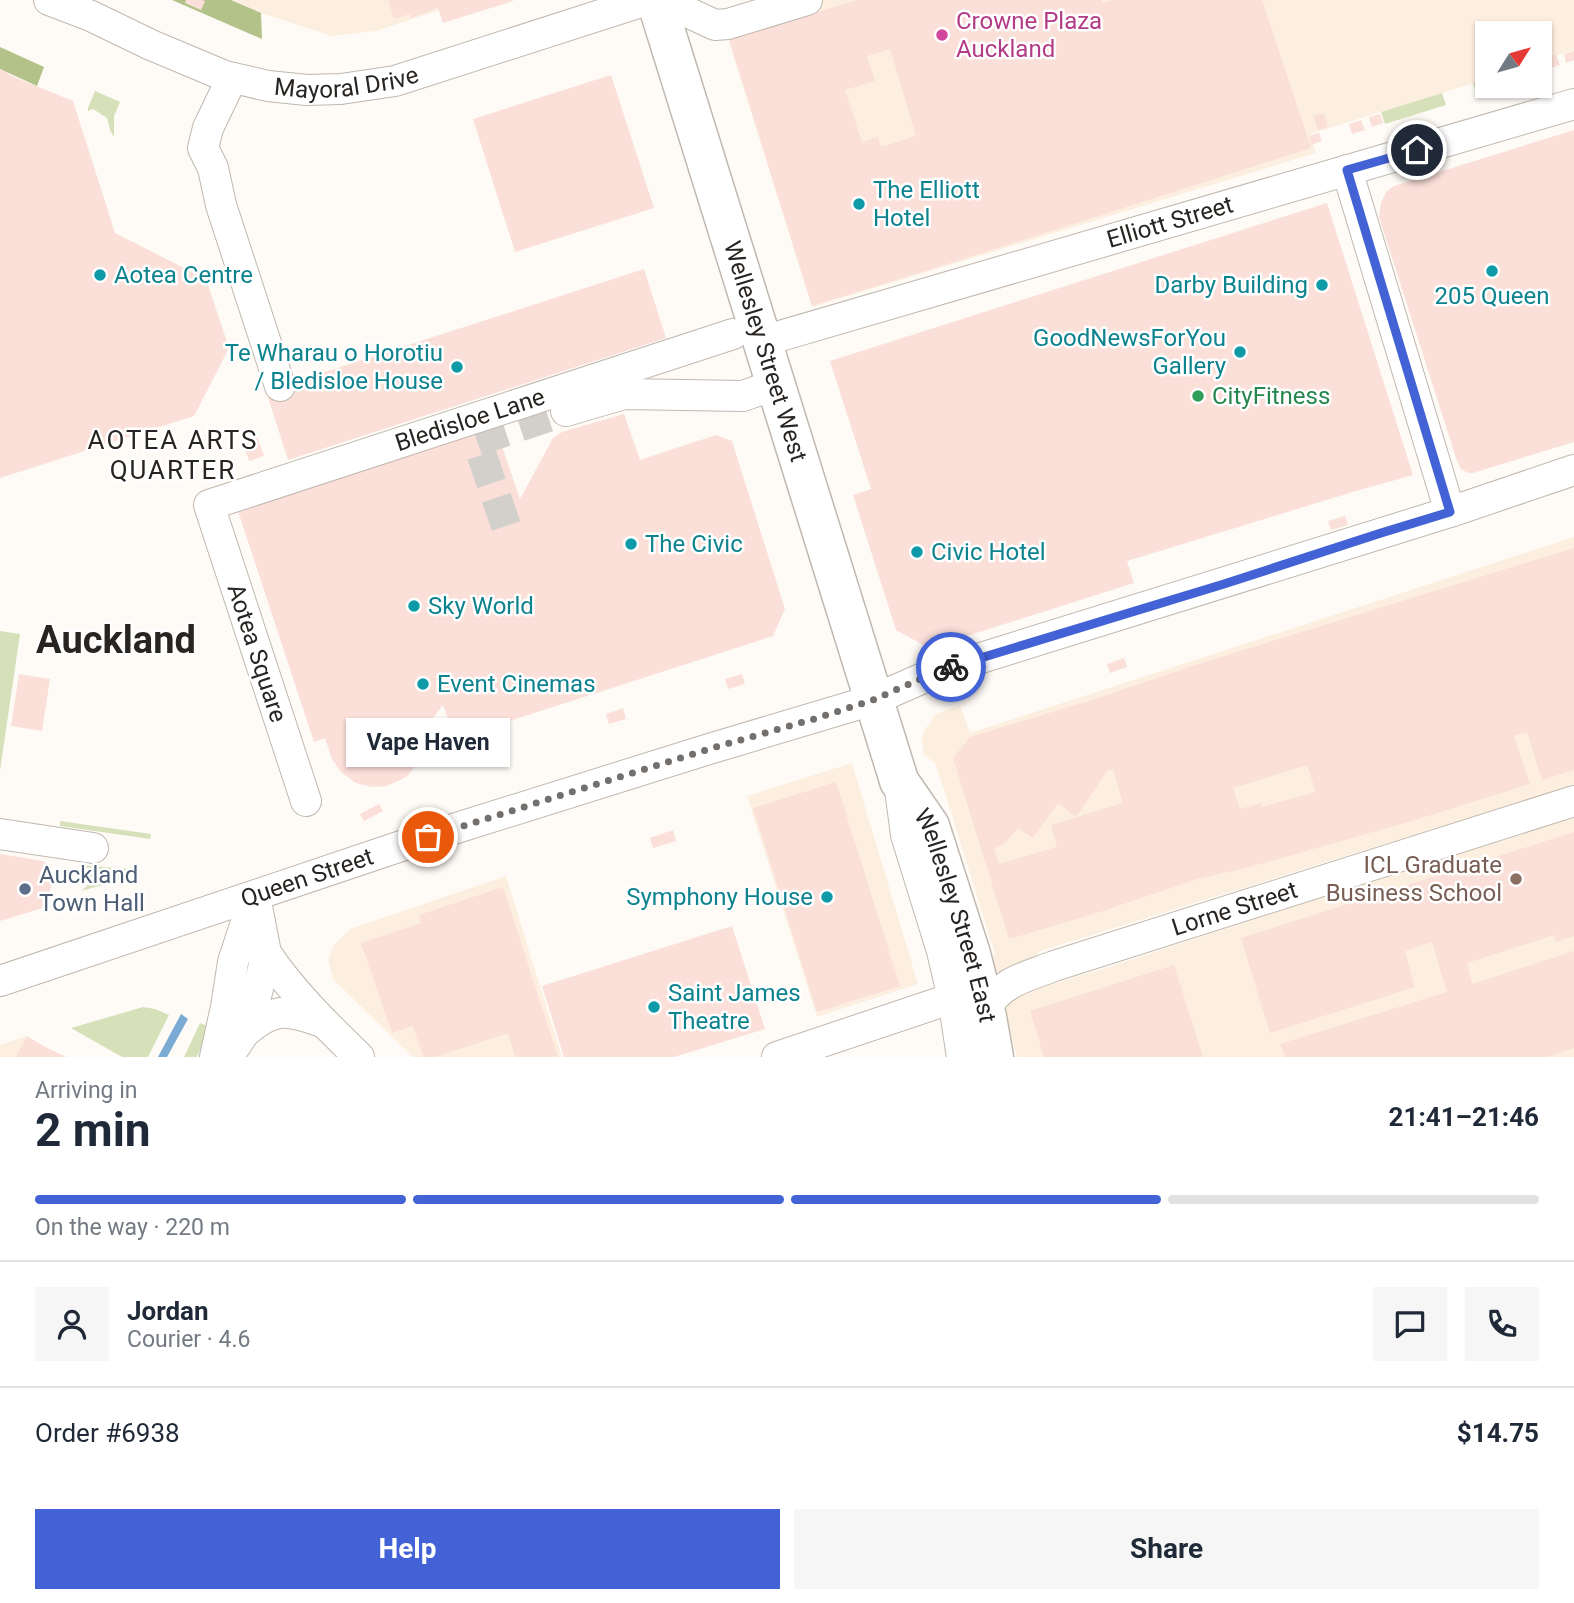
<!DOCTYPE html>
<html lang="en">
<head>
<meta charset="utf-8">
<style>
	body { margin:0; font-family:Roboto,sans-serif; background:#f6f6f7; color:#1f2937; height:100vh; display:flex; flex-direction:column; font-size:26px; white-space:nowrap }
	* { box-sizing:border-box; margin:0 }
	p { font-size:23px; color:#747a83 }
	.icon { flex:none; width:38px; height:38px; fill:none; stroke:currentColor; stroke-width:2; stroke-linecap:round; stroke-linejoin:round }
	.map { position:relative; height:1057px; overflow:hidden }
	.details { display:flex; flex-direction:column; background:#fff; flex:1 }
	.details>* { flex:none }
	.needle { width:46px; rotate:53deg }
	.buttons { position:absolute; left:1475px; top:21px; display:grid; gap:14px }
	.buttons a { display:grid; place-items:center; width:77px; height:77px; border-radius:0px; background:#fff; box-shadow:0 2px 5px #0004; font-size:35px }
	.pin { position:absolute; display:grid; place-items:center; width:60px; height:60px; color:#fff; margin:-30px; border:4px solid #fff; border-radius:50%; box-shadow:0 2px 7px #0007 }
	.courier { position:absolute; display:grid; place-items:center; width:70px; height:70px; margin:-35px; border:5px solid #4262d5; border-radius:50%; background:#fff; color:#222; box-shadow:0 2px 9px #0007 }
	.bubble { position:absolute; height:49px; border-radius:0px; background:#fff; box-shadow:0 2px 5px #0004; font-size:23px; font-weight:700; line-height:49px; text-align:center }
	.head em { font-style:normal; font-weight:700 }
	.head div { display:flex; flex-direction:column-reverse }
	.head { display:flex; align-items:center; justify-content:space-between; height:119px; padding:0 35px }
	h1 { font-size:46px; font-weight:700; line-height:52px }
	.bar { display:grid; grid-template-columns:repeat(4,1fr); gap:10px 7px; align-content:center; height:84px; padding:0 35px }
	.bar i { height:9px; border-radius:5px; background:#e0e1e3 }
	.bar .on { background:#4262d5 }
	.bar p { grid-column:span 4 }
	.line { display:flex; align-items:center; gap:18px; padding:0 35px; border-top:2px solid #e0e1e3 }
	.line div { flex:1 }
	.round { display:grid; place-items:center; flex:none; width:74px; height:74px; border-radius:0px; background:#f6f6f7 }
	.cta { display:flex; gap:14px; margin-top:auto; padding:14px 35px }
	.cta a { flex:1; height:80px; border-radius:0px; background:#4262d5; color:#fff; font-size:28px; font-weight:700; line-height:80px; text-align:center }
	.cta a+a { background:#f6f6f7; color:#1f2937 }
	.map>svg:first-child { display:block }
	.built { fill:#fdefdf }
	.green { fill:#d6e1ba }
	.forest { fill:#b2c288 }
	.water { fill:#7aabd4 }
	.building { fill:#fbdfd9; fill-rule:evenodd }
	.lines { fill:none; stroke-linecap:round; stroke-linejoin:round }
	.minor-tunnel { stroke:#d3d0cc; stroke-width:30; stroke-dasharray:30 15; stroke-linecap:butt }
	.minor-casing { stroke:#c0b8ae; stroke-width:32 }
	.major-casing { stroke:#c0b8ae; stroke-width:41 }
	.minor { stroke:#fff; stroke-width:30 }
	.major { stroke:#fff; stroke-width:38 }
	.done { stroke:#726f6c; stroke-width:7; stroke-dasharray:0 12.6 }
	.route { stroke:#4262d5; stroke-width:9 }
	.hotel-dot { fill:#d1479c; stroke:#fff; stroke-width:2.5 }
	.culture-dot { fill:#0f9aa8; stroke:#fff; stroke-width:2.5 }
	.leisure-dot { fill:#2e9e5b; stroke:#fff; stroke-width:2.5 }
	.education-dot { fill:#8d6e63; stroke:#fff; stroke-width:2.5 }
	.service-dot { fill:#5c6f8a; stroke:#fff; stroke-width:2.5 }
	.labels { text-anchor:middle; stroke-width:5; stroke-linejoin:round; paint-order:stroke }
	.hotel-label { font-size:24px; fill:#b23c85; stroke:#fff; text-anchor:start }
	.street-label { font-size:24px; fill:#272421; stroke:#fff }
	.culture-label { font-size:24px; fill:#0d838f; stroke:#fff; text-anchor:start }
	.leisure-label { font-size:24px; fill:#27864d; stroke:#fff; text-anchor:start }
	.education-label { font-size:24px; fill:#785e54; stroke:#fff; text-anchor:end }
	.service-label { font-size:24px; fill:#4e5e75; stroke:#fff; text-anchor:start }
	.neighbourhood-label { font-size:26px; letter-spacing:2px; fill:#272421; stroke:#fff }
	.town-label { font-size:38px; font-weight:bold; fill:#272421; stroke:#fff }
</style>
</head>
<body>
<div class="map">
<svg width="1574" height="1057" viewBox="0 0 1574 1057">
	<rect width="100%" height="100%" fill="#fefbf7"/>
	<!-- built -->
	<g class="built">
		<path d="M 231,0 L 470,0 L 376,31 L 332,36 L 261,13 Z"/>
		<path d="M 824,0 L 1574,0 L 1574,50 L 1540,61 L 1540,33 L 1488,33 L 1487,79 L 1310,134 L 1316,153 L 812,307 L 728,39 Z"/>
		<path d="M 1574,537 L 1574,784 L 1481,814 L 1483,819 L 1448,834 L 1442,826 L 1037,952 L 1041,966 L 998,974 L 993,971 L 989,957 L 995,954 L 944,790 L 935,763 L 924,755 L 923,749 L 922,740 L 924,731 L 936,714 L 960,705 L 970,733 Z"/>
		<path d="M 852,763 L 918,984 L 817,1017 L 747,796 Z"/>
		<path d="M 1574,818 L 1574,1057 L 1017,1057 L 1004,1010 L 1006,1004 L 1019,994 L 1112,966 L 1451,855 L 1486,838 L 1489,845 Z"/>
		<path d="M 506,876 L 562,1057 L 413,1057 L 333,979 L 328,960 L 334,945 L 350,929 Z"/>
		<path d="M 27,1036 L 43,1046 L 66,1057 L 0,1057 L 0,1045 Z"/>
	</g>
	<!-- green -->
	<g class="green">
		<path d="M 1487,79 L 1488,86 L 1507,86 L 1477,96 L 1473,83 Z"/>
		<path d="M 95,91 L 120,102 L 114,116 L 114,137 L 110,130 L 107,118 L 93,109 L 88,111 L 88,108 Z"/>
		<path d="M 1442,93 L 1446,105 L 1385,124 L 1381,112 Z"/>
		<path d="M 0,631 L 20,634 L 0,771 Z"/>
		<path d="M 60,821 L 151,834 L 150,839 L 60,826 Z"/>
		<path d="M 79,865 L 130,869 L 128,878 L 81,891 C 93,884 95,868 79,865 Z"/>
		<path d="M 143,1007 L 155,1009 L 169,1015 L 148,1057 L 122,1057 L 71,1028 Z"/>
		<path d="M 200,1023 L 210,1027 L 197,1057 L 184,1057 Z"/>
	</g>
	<!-- forest -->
	<g class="forest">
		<path d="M 172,0 L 231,0 L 261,13 L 262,39 Z"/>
		<path d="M 0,47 L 44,67 L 37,86 L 0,69 Z"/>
	</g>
	<!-- water -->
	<path class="water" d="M 181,1014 L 188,1019 L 167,1057 L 158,1057 Z"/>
	<!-- building -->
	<g class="building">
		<path d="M 186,0 L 202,0 L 205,1 L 201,10 L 185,3 Z"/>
		<path d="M 388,0 L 513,0 L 513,1 L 443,23 L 438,8 L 411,18 L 410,14 L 394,19 Z"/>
		<path d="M 857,0 L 1101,0 L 1102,3 L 1112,0 L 1262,0 L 1311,148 L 954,262 L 812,306 L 729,39 ZM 890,49 L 916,136 L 881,147 L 878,137 L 862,142 L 845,90 L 875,81 L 867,56 Z"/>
		<path d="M 1574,51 L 1574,60 L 1566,63 L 1564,54 Z"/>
		<path d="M 1556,54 L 1560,65 L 1548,69 L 1544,58 Z"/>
		<path d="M 0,69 L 14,77 L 73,101 L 115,233 L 206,279 L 229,348 L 194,416 L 0,478 Z"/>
		<path d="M 611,75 L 654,208 L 515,252 L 473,119 Z"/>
		<path d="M 1324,113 L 1328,127 L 1318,130 L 1313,116 Z"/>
		<path d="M 1380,114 L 1383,123 L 1372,127 L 1369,117 Z"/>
		<path d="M 1361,120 L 1365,130 L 1352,134 L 1349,124 Z"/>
		<path d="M 1574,130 L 1574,442 L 1473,473 L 1468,473 L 1461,469 L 1457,461 L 1379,217 L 1381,203 L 1386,192 L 1394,186 Z"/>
		<path d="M 1319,133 L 1322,141 L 1311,145 L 1309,136 Z"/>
		<path d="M 1327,203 L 1413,475 L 1356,491 L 1127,561 L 1134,583 L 932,647 L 927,647 L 896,630 L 853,495 L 871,489 L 830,361 Z"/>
		<path d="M 644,269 L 666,338 L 288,460 L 266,391 Z"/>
		<path d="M 624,414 L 640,460 L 716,435 L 732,441 L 785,609 L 773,636 L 466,735 L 451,726 L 443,705 L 421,733 L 422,751 L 416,765 L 406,777 L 387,786 L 372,787 L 356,783 L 341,772 L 332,759 L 325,738 L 314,742 L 237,508 L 494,423 L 520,499 L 553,438 L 562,432 Z"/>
		<path d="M 256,434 L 264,456 L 249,461 L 242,439 Z"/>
		<path d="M 1345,516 L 1348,525 L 1331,530 L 1328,521 Z"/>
		<path d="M 1574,548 L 1574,770 L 1542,780 L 1527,732 L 1514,736 L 1530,784 L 1415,820 L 1246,868 L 1197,879 L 1100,912 L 1009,939 L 953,758 L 970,737 L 1092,700 L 1195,665 ZM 1307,765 L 1316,792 L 1262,807 L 1261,803 L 1240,809 L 1233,788 ZM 1113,769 L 1123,803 L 1051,825 L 1057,847 L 999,864 L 994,849 L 1006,842 L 1018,828 L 1033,838 L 1058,803 L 1076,817 L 1107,771 Z"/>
		<path d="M 1124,658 L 1127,667 L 1110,673 L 1107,664 Z"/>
		<path d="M 19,674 L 50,679 L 42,731 L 11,726 Z"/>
		<path d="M 742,674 L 745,684 L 728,689 L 725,679 Z"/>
		<path d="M 623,708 L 626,719 L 609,724 L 606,714 Z"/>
		<path d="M 836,782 L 900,986 L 817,1012 L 753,808 Z"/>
		<path d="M 379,804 L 383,811 L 364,821 L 360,814 Z"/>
		<path d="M 673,830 L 676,841 L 653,848 L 650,838 Z"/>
		<path d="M 1574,832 L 1574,936 L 1556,942 L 1554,935 L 1467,963 L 1472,984 L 1574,951 L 1574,1048 L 1547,1057 L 1285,1057 L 1280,1044 L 1447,992 L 1432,942 L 1405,951 L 1415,987 L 1270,1033 L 1241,938 Z"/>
		<path d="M 0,854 L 43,861 L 46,864 L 52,883 L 49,894 L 43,908 L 0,921 Z"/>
		<path d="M 503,887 L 558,1057 L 515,1057 L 508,1033 L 435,1057 L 423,1057 L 413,1026 L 392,1033 L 361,943 L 421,923 L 419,915 Z"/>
		<path d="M 732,926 L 765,1029 L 674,1057 L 564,1057 L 542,986 Z"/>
		<path d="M 1174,965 L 1203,1057 L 1044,1057 L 1030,1011 Z"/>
		<path d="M 27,1036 L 43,1046 L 66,1057 L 16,1057 Z"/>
	</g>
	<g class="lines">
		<!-- minor-tunnel -->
		<path class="minor-tunnel" d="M 506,526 L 477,441 L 566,411"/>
		<defs>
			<g id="minor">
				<path id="s1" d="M 49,0 L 91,16 L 151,45 L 225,76 L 268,86 L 307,90 L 341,89 L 395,81 L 647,0"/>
				<path d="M 661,0 L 715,25 L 728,24 L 807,0"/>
				<path d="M 232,78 L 208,128 L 203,148 L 213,168 L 221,205 L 280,386"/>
				<path d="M 1347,170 L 1450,512"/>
				<path id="s2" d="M 763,341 L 1574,104"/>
				<path d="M 566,411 L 624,394 L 743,396 L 777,384"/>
				<path d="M 899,782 L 906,835 L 942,951 L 953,998 L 962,1057"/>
				<path id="s3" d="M 306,801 L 209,505 L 733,334"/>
				<path d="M 0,834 L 93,848"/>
				<path d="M 266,953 C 292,992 325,1024 359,1057"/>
				<path id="s4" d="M 0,981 L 428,837 L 709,749 L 873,700 L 939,671 L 1450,512 L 1574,470"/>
				<path id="s5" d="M 986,1010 C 998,982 1029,976 1054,966 L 1574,801"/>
				<path d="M 244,1033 C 274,1007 286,1009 322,1022"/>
				<path d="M 215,1057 L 226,1007 L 233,962 L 254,898"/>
				<path d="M 228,1057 L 244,1033 L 254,1004 L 263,969 L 266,953 L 255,896"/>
				<path d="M 777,1057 L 953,998"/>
			</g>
			<g id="major">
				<path id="s6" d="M 656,0 L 897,774 L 899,781 L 930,826 L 971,954 L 987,1017 L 994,1057"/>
			</g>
		</defs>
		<!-- minor casing -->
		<use href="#minor" class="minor-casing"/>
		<!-- major casing -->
		<use href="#major" class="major-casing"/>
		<!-- minor -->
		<use href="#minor" class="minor"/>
		<!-- major -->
		<use href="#major" class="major"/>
	</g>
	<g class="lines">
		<!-- done -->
		<path class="done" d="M 428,837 L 709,749 L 814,719 L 873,700 L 932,674 L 951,667"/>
		<!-- route -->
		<path class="route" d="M 951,667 L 1224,584 L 1381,533 L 1450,512 L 1347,170 L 1417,150"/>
	</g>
	<!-- markers -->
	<circle class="hotel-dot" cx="942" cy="35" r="7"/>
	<g class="culture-dot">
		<circle cx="859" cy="204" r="7"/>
		<circle cx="1492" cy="271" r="7"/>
		<circle cx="100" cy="275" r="7"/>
		<circle cx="1322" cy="285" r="7"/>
		<circle cx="1240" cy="352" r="7"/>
		<circle cx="457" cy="367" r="7"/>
		<circle cx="631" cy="544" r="7"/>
		<circle cx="917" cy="552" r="7"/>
		<circle cx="414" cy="606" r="7"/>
		<circle cx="423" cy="684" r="7"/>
		<circle cx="827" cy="897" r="7"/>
		<circle cx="654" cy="1007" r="7"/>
	</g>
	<circle class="leisure-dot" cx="1198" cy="396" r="7"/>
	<circle class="education-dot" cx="1516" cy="879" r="7"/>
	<circle class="service-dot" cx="25" cy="889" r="7"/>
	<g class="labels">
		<!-- hotel labels -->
		<g class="hotel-label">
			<text x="956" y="29">Crowne Plaza<tspan x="956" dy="28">Auckland</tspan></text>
		</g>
		<!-- street labels -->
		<g class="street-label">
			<text dy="8" stroke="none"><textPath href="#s1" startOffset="315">Mayoral Drive</textPath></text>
			<text dy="8" stroke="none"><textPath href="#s2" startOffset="424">Elliott Street</textPath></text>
			<text dy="8" stroke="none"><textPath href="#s6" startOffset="368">Wellesley Street West</textPath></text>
			<text dy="8" stroke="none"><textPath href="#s3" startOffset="586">Bledisloe Lane</textPath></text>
			<text transform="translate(257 653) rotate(72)" y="8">Aotea Square</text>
			<text dy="8" stroke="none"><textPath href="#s4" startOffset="324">Queen Street</textPath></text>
			<text dy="8" stroke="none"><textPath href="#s5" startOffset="273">Lorne Street</textPath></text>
			<text dy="8" stroke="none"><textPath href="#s6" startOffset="966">Wellesley Street East</textPath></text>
		</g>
		<!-- culture labels -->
		<g class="culture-label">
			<text x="873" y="198">The Elliott<tspan x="873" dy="28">Hotel</tspan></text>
			<text x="114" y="283">Aotea Centre</text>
			<text x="1308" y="293" text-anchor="end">Darby Building</text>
			<text x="1492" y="304" text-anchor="middle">205 Queen</text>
			<text x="1226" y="346" text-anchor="end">GoodNewsForYou<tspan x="1226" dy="28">Gallery</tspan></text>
			<text x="443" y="361" text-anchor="end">Te Wharau o Horotiu<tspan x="443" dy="28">/ Bledisloe House</tspan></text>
			<text x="645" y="552">The Civic</text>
			<text x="931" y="560">Civic Hotel</text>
			<text x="428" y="614">Sky World</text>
			<text x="437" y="692">Event Cinemas</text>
			<text x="813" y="905" text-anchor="end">Symphony House</text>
			<text x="668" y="1001">Saint James<tspan x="668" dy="28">Theatre</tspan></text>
		</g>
		<!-- leisure labels -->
		<g class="leisure-label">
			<text x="1212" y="404">CityFitness</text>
		</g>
		<!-- education labels -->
		<g class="education-label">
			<text x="1502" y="873">ICL Graduate<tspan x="1502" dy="28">Business School</tspan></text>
		</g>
		<!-- service labels -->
		<g class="service-label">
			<text x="39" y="883">Auckland<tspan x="39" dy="28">Town Hall</tspan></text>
		</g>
		<!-- neighbourhood labels -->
		<g class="neighbourhood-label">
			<text x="173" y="449">AOTEA ARTS<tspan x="173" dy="30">QUARTER</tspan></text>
		</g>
		<!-- town labels -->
		<g class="town-label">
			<text x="116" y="653">Auckland</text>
		</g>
	</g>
</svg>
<div class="buttons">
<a><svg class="needle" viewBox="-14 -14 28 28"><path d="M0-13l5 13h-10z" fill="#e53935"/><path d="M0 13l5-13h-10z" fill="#747a83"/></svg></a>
</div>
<div class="pin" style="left:428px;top:837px;background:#ea580c"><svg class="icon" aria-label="bag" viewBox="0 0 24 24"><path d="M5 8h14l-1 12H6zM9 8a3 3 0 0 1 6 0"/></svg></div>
<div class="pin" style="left:1417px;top:150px;background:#1f2937"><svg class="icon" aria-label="home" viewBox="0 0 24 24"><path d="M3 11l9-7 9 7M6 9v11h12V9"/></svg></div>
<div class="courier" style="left:951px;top:667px"><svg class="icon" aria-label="bike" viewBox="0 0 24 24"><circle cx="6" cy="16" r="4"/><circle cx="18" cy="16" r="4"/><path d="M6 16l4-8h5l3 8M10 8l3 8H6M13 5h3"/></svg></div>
<div class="bubble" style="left:346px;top:718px;width:164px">Vape Haven</div>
</div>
<section class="details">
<div class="head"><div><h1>2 min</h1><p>Arriving in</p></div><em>21:41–21:46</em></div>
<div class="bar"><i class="on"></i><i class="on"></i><i class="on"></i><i></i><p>On the way · 220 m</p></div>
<div class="line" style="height:126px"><a class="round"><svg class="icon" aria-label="person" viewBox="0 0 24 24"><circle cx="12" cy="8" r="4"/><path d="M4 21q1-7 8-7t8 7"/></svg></a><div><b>Jordan</b><p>Courier · 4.6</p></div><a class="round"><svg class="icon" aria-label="chat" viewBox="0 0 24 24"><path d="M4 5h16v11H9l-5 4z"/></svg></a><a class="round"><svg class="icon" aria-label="phone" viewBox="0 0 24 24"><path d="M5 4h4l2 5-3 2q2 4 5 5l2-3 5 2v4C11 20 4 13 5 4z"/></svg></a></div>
<div class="line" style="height:91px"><div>Order #6938</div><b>$14.75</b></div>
<div class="cta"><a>Help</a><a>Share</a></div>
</section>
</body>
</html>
